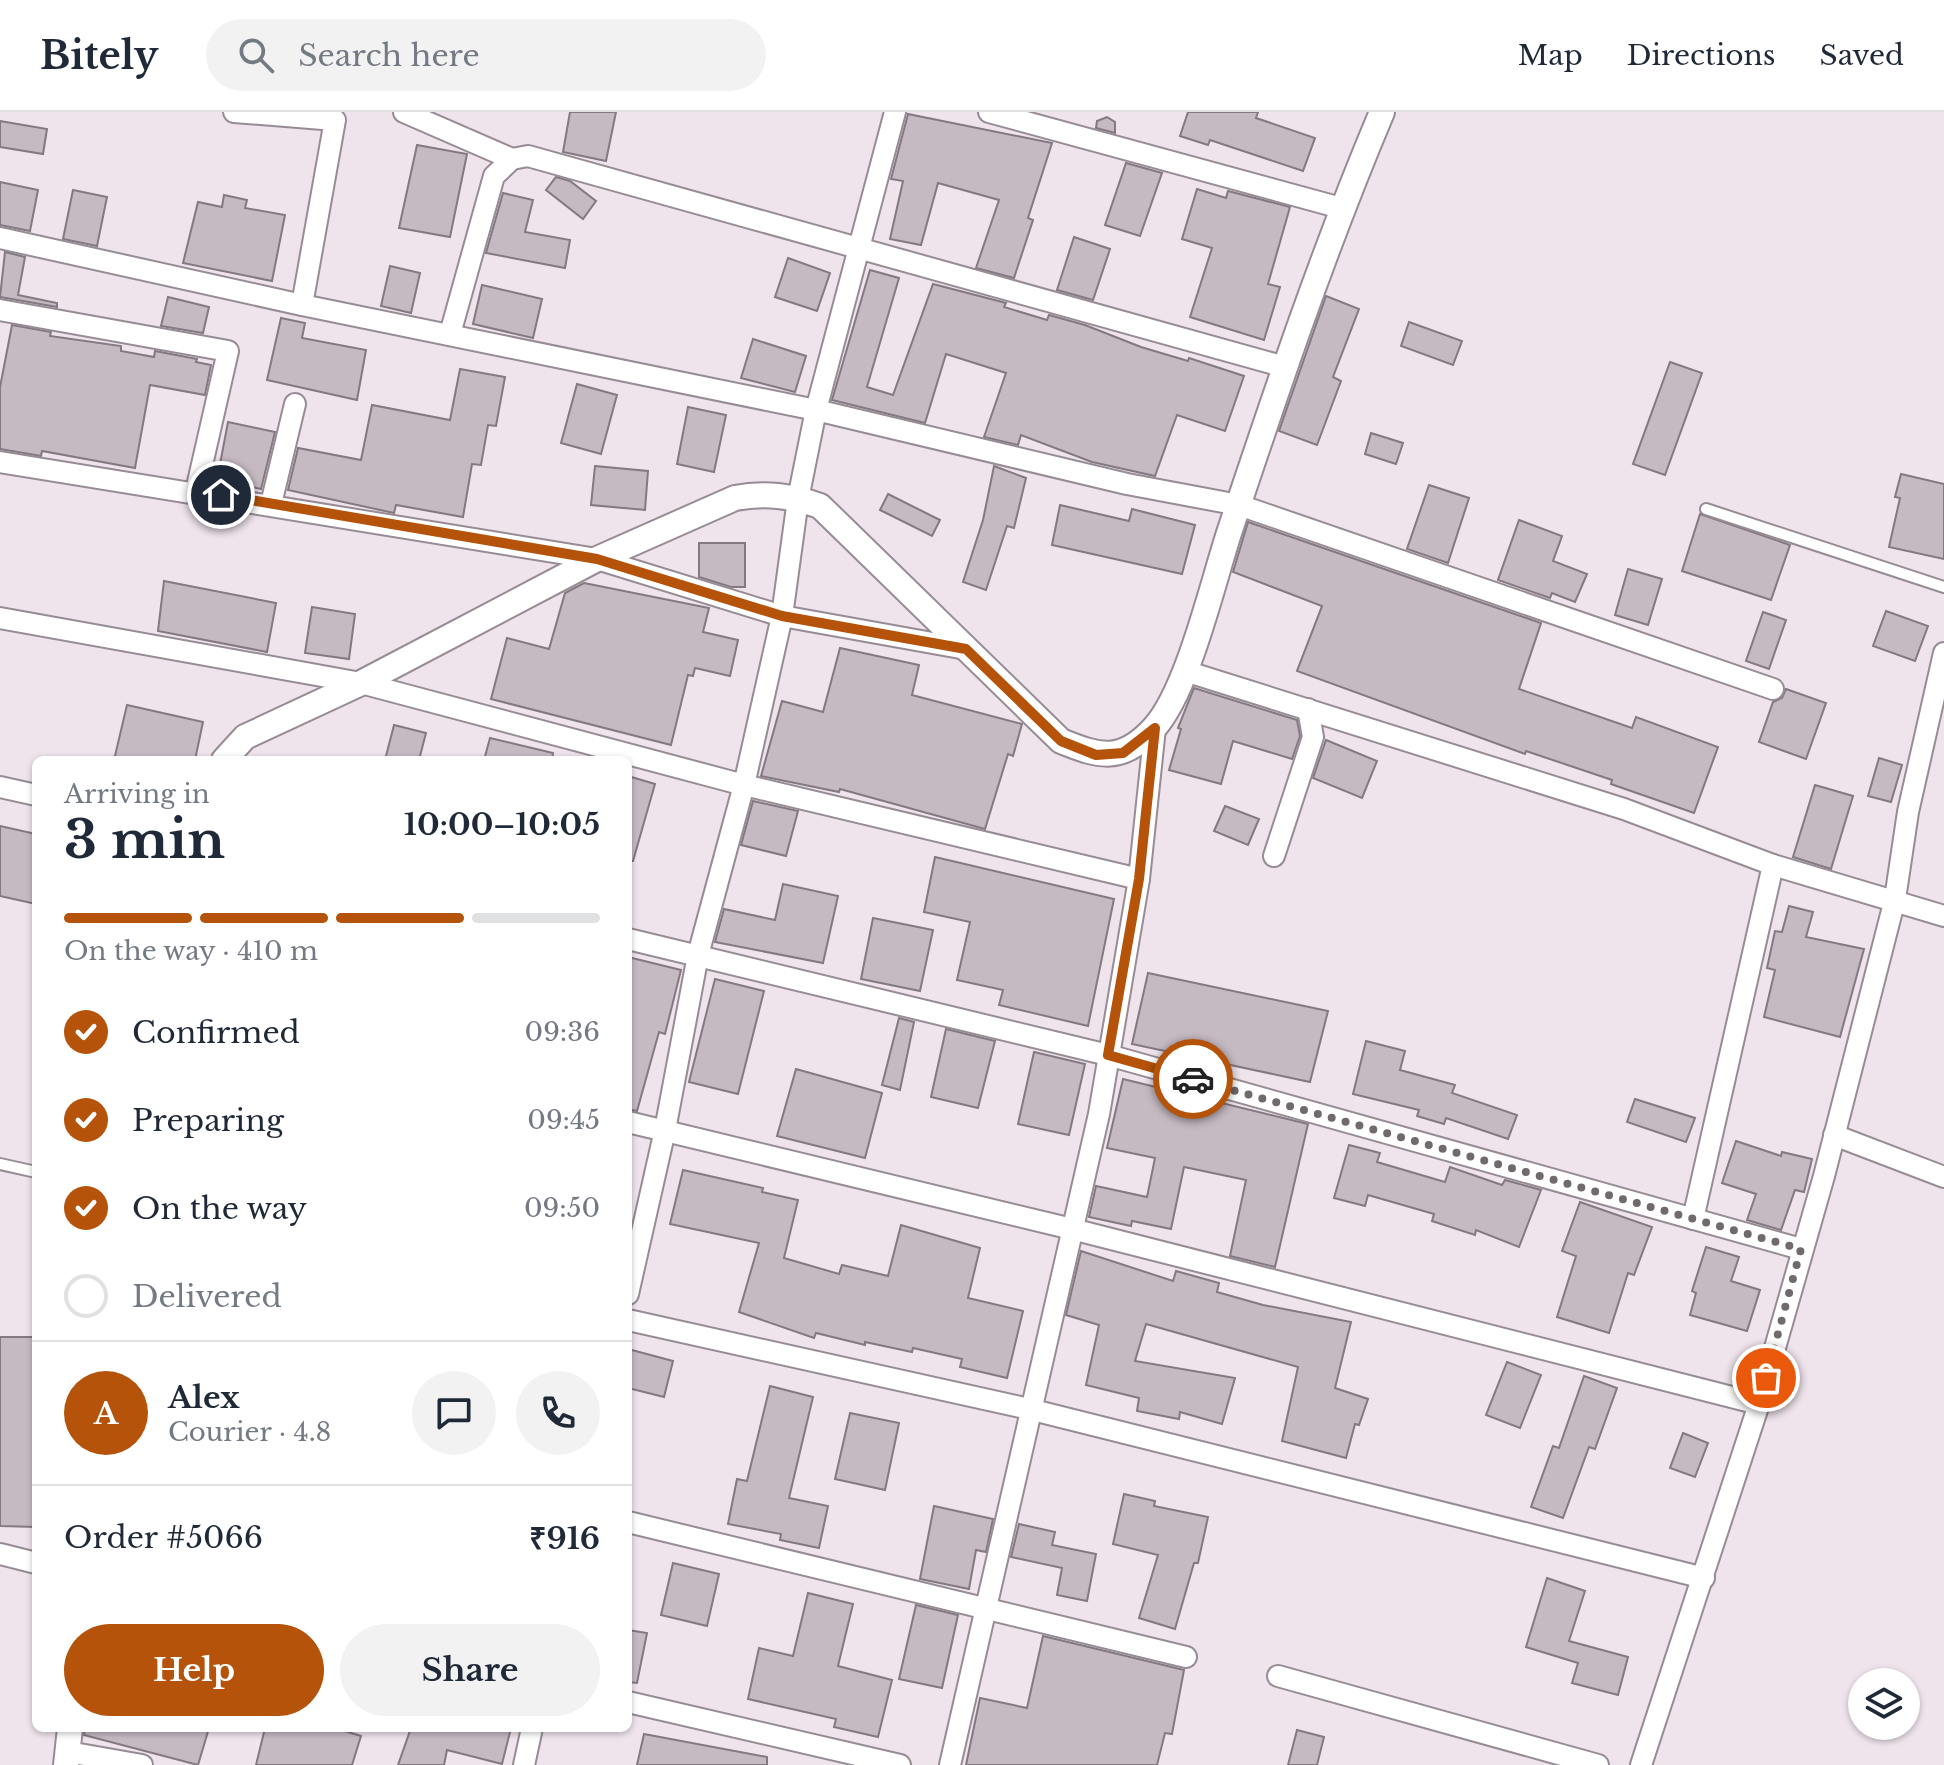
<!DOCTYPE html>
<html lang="en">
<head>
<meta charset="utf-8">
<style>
	body { margin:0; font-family:"Libre Baskerville",serif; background:#f2f2f3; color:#1f2937; height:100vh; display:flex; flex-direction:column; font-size:30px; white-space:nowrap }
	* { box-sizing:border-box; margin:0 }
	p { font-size:26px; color:#747a83 }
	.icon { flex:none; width:44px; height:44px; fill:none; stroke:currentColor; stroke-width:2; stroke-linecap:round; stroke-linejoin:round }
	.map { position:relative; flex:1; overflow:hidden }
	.drawer { position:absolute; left:32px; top:644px; width:600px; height:976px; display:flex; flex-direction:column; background:#fff; border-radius:12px; box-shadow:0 2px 6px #0004 }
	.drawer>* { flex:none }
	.fabs { position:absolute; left:1848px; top:1556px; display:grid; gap:16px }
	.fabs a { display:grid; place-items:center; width:72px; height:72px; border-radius:50%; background:#fff; box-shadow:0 2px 6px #0004; font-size:40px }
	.pin { position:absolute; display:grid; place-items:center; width:68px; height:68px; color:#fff; margin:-34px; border:4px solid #fff; border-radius:50%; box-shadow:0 2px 8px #0007 }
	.courier { position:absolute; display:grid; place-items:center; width:80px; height:80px; margin:-40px; border:6px solid #b45309; border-radius:50%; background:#fff; color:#222; box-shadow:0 2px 10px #0007 }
	.overview em { font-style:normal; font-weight:800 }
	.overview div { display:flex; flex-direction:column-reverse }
	.overview { display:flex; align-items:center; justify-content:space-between; height:136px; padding:0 32px }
	h1 { font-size:52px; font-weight:800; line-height:60px }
	.bar { display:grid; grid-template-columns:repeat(4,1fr); gap:12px 8px; align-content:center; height:96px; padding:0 32px }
	.bar i { height:10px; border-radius:6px; background:#e0e1e3 }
	.bar .selected { background:#b45309 }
	.bar p { grid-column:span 4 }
	.line { display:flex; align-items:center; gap:20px; padding:0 32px; border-top:2px solid #e0e1e3 }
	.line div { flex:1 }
	.round { display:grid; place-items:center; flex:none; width:84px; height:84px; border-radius:42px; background:#f2f2f3 }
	ol { padding:0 32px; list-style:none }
	li { display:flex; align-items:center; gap:24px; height:88px }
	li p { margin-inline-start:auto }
	li .icon { padding:8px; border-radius:50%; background:#b45309; color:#fff; stroke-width:4 }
	li:last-child { color:#747a83 }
	li i { width:44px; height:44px; border:4px solid #e0e1e3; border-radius:50% }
	.button { display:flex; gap:16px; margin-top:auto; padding:16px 32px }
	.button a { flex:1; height:92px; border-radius:48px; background:#b45309; color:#fff; font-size:32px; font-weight:800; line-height:92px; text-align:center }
	.button a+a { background:#f2f2f3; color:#1f2937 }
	header { display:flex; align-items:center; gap:48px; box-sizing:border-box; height:112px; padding:0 40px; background:#fff; border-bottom:2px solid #e0e1e3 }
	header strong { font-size:38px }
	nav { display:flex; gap:44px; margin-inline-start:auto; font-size:28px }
	.search { width:560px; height:72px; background:#f2f2f3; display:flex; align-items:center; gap:20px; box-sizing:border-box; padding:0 28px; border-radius:44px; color:#747a83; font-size:30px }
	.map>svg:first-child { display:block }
	.building { fill:#c5b9c2; stroke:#837981; stroke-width:2 }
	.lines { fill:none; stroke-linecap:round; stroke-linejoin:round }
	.service-casing { stroke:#978c95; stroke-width:14 }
	.minor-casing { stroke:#978c95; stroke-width:24 }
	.tertiary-casing { stroke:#978c95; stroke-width:28 }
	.service { stroke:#fff; stroke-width:10 }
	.minor { stroke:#fff; stroke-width:20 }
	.tertiary { stroke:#fff; stroke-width:24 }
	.done { stroke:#70696e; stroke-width:8; stroke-dasharray:0 14.4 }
	.route { stroke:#b45309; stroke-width:10 }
</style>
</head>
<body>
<header>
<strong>Bitely</strong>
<div class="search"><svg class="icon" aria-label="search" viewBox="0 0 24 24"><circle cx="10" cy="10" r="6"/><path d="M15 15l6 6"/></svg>Search here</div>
<nav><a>Map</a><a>Directions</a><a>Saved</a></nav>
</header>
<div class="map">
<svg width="1944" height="1653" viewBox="0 0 1944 1653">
	<rect width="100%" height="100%" fill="#efe3ec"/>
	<!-- building -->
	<g class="building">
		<path d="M 570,0 L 616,0 L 606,49 L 563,40 Z"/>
		<path d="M 1188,0 L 1258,0 L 1256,6 L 1315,26 L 1303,59 L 1210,28 L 1208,33 L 1180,24 Z"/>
		<path d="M 908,2 L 1052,31 L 1028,106 L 1033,108 L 1014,166 L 976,156 L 999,88 L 938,71 L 921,133 L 890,127 L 903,69 L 891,67 Z"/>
		<path d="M 1107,5 L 1115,10 L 1115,21 L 1096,16 L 1097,9 Z"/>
		<path d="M 0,9 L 47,17 L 43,42 L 0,35 Z"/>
		<path d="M 417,33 L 467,42 L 450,125 L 399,116 Z"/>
		<path d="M 1126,51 L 1162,61 L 1140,124 L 1105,113 Z"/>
		<path d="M 556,65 L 570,69 L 596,89 L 583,107 L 546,78 Z"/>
		<path d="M 0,70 L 38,78 L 30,119 L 0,113 Z"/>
		<path d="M 1197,77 L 1226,86 L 1228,79 L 1290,95 L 1268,172 L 1280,175 L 1264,228 L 1190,205 L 1212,136 L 1182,127 Z"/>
		<path d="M 73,78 L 107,85 L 97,134 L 63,127 Z"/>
		<path d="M 503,81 L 533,88 L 525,120 L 570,128 L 565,156 L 486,141 Z"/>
		<path d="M 224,83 L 247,88 L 245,96 L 285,103 L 272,169 L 183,151 L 198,90 L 222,95 Z"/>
		<path d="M 1074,125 L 1110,137 L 1093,188 L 1057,178 Z"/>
		<path d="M 5,140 L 25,145 L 18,183 L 57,191 L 57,195 L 0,185 Z"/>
		<path d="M 788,146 L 830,161 L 817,199 L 775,185 Z"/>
		<path d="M 390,154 L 420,161 L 411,201 L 381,194 Z"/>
		<path d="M 870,158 L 899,166 L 867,275 L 893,283 L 933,172 L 1006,191 L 1004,195 L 1047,208 L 1049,203 L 1085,213 L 1141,235 L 1188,249 L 1189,246 L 1244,264 L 1225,319 L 1177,303 L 1155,364 L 1092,350 L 1021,323 L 1018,333 L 984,325 L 1006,261 L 946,242 L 925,311 L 832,288 Z"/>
		<path d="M 482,173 L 542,187 L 533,226 L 473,212 Z"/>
		<path d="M 1326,184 L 1359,197 L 1333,265 L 1341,269 L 1317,333 L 1279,319 Z"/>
		<path d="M 168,185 L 209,195 L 203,221 L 161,214 Z"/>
		<path d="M 281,206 L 305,211 L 302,226 L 366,238 L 357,288 L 267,268 Z"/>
		<path d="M 1409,210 L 1462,229 L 1453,253 L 1401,234 Z"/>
		<path d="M 12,213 L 51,220 L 50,224 L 121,234 L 121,239 L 154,245 L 155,239 L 197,247 L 196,250 L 211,253 L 205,283 L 150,273 L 135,356 L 42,339 L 41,344 L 0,337 L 0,275 Z"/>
		<path d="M 753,227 L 806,244 L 795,280 L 741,266 Z"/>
		<path d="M 1670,250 L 1702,261 L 1665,363 L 1633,352 Z"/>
		<path d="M 460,257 L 505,265 L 496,314 L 488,313 L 481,353 L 472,352 L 463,405 L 396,393 L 394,401 L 288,378 L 298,336 L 361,348 L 372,293 L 450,308 Z"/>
		<path d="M 577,272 L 617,283 L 601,342 L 561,331 Z"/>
		<path d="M 688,295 L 726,303 L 714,360 L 677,352 Z"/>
		<path d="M 228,310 L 275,320 L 261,377 L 217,368 Z"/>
		<path d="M 1371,321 L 1403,331 L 1396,352 L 1365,342 Z"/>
		<path d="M 595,354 L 648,359 L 645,398 L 591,393 Z"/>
		<path d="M 994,354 L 1026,366 L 1014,416 L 1007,414 L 986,478 L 963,470 L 983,408 Z"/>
		<path d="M 1901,362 L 1944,372 L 1944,447 L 1889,435 L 1900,386 L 1895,385 Z"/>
		<path d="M 1429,373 L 1469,386 L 1448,451 L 1407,437 Z"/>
		<path d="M 888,382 L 940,408 L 932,424 L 880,398 Z"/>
		<path d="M 1060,393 L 1129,409 L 1132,397 L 1195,413 L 1182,462 L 1052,433 Z"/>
		<path d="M 1700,402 L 1790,433 L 1771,488 L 1682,459 Z"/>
		<path d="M 1519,408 L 1562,424 L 1553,449 L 1587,462 L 1575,490 L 1552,481 L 1550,486 L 1498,468 Z"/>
		<path d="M 1248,410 L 1541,511 L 1519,577 L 1632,616 L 1636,605 L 1718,635 L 1694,701 L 1611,672 L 1612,668 L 1526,639 L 1525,642 L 1297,559 L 1322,494 L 1233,460 Z"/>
		<path d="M 699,431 L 745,431 L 745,475 L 731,475 L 699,465 Z"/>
		<path d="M 1628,457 L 1662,467 L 1648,513 L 1615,503 Z"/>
		<path d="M 164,469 L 276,491 L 267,540 L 158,519 Z"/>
		<path d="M 584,471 L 709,496 L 703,520 L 738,528 L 730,564 L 695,556 L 693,564 L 688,563 L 671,633 L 491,587 L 507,526 L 549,537 L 565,481 Z"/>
		<path d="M 312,495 L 355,502 L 349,547 L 305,541 Z"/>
		<path d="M 1886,499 L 1928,514 L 1915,549 L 1873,534 Z"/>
		<path d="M 1763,500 L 1786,508 L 1769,557 L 1746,549 Z"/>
		<path d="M 840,536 L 919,553 L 912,583 L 1022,612 L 1013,644 L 1008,642 L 985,717 L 840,677 L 839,680 L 761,664 L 782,589 L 823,600 Z"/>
		<path d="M 1194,576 L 1297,608 L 1300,624 L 1292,647 L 1233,629 L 1221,672 L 1169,658 L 1181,617 L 1178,616 Z"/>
		<path d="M 1786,577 L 1826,591 L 1806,647 L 1759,630 L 1773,590 L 1782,586 Z"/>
		<path d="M 127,593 L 203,610 L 195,648 L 114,648 Z"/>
		<path d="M 394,613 L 426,621 L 419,648 L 385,648 Z"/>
		<path d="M 490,626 L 553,641 L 552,648 L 484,648 Z"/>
		<path d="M 1326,628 L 1377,649 L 1362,686 L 1313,666 Z"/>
		<path d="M 1879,646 L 1902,653 L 1891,690 L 1868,684 Z"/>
		<path d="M 628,664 L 655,672 L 633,749 L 628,749 Z"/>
		<path d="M 1815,673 L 1853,684 L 1831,757 L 1793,745 Z"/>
		<path d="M 753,689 L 798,699 L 786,744 L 741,733 Z"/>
		<path d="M 1225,694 L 1259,707 L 1248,733 L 1214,719 Z"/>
		<path d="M 0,714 L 36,722 L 36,792 L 0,784 Z"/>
		<path d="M 935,745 L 1114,787 L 1088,914 L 999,893 L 1003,878 L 957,868 L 970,810 L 924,800 Z"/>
		<path d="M 783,772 L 838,784 L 823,851 L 715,830 L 724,797 L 775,808 Z"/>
		<path d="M 1789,794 L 1813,800 L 1806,825 L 1864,837 L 1840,925 L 1764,905 L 1775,858 L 1767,856 L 1775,819 L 1782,820 Z"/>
		<path d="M 873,806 L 933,818 L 920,879 L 861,867 Z"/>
		<path d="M 628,845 L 681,858 L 665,922 L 659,920 L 637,999 L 628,997 Z"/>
		<path d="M 1148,861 L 1328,899 L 1310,970 L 1132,932 Z"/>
		<path d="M 715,867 L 764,879 L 738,982 L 689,970 Z"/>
		<path d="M 899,906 L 914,910 L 900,978 L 882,973 Z"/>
		<path d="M 946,917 L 995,929 L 978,996 L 931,985 Z"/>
		<path d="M 1366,929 L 1405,939 L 1400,958 L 1455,973 L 1452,981 L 1517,1003 L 1508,1027 L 1446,1006 L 1444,1012 L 1417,1004 L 1419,998 L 1353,982 Z"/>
		<path d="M 1034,940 L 1085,952 L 1069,1023 L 1018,1012 Z"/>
		<path d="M 796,957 L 882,981 L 865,1046 L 777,1024 Z"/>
		<path d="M 1123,967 L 1308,1012 L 1275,1155 L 1230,1144 L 1246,1068 L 1184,1055 L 1171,1117 L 1132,1109 L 1131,1114 L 1089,1105 L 1096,1074 L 1147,1085 L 1155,1046 L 1107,1036 Z"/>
		<path d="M 1635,987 L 1695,1006 L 1686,1030 L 1627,1010 Z"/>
		<path d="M 1736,1029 L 1781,1044 L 1782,1040 L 1812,1047 L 1804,1080 L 1795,1078 L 1781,1118 L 1747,1108 L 1756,1082 L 1722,1071 Z"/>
		<path d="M 1349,1033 L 1380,1041 L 1377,1050 L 1445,1070 L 1450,1055 L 1502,1073 L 1505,1068 L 1541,1078 L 1519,1135 L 1476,1118 L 1475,1123 L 1432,1109 L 1434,1102 L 1368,1083 L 1365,1094 L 1334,1086 Z"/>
		<path d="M 683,1058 L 763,1076 L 762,1080 L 798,1088 L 784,1146 L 839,1162 L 842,1153 L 888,1164 L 901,1113 L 980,1136 L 968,1186 L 1023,1199 L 1007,1266 L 960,1255 L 962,1247 L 913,1236 L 912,1240 L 865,1230 L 865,1233 L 816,1221 L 814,1226 L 739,1200 L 759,1131 L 670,1112 Z"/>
		<path d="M 1580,1090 L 1652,1115 L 1634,1163 L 1628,1161 L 1609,1221 L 1557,1205 L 1576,1144 L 1562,1139 Z"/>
		<path d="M 1706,1135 L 1739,1145 L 1731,1169 L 1760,1178 L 1747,1219 L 1690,1203 L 1696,1181 L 1692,1179 Z"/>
		<path d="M 1081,1139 L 1173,1169 L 1176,1159 L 1219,1171 L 1217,1180 L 1263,1193 L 1351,1210 L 1335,1276 L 1368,1287 L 1359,1313 L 1355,1312 L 1346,1346 L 1282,1329 L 1298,1255 L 1146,1212 L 1135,1249 L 1235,1266 L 1222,1312 L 1180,1300 L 1179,1307 L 1137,1299 L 1139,1286 L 1086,1273 L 1099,1213 L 1066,1203 Z"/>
		<path d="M 0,1225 L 33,1225 L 36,1415 L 0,1414 Z"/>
		<path d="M 628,1237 L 673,1249 L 664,1285 L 628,1276 Z"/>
		<path d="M 1507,1250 L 1541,1263 L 1520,1316 L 1486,1303 Z"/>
		<path d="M 1584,1264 L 1617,1276 L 1595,1337 L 1589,1335 L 1563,1406 L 1531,1395 L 1553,1334 L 1559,1336 Z"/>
		<path d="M 770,1274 L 813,1285 L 789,1386 L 828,1394 L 819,1436 L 780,1428 L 781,1422 L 728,1412 L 737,1367 L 747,1369 Z"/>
		<path d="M 850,1301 L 899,1311 L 885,1378 L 835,1367 Z"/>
		<path d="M 1683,1321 L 1708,1331 L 1695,1365 L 1670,1356 Z"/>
		<path d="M 1124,1382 L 1155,1389 L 1154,1394 L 1208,1405 L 1198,1451 L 1194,1451 L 1175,1517 L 1139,1506 L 1158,1443 L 1113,1432 Z"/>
		<path d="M 934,1394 L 993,1407 L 986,1440 L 976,1438 L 969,1477 L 920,1467 Z"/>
		<path d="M 1019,1412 L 1055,1420 L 1052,1433 L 1096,1442 L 1087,1489 L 1057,1483 L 1062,1456 L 1011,1445 Z"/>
		<path d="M 673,1451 L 719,1462 L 707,1514 L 661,1503 Z"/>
		<path d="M 1547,1466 L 1585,1479 L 1569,1529 L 1628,1545 L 1618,1583 L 1572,1571 L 1578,1551 L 1526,1535 Z"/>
		<path d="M 808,1481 L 853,1492 L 838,1554 L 892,1568 L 878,1625 L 834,1615 L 836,1607 L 748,1587 L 759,1536 L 793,1544 Z"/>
		<path d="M 916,1493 L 958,1503 L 942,1576 L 899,1567 Z"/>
		<path d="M 628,1518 L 647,1521 L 637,1571 L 628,1570 Z"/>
		<path d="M 1043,1524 L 1184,1558 L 1172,1622 L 1165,1621 L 1157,1653 L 966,1653 L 980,1586 L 1027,1596 Z"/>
		<path d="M 85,1616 L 209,1616 L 198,1653 L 84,1623 Z"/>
		<path d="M 265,1616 L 335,1616 L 361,1624 L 352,1653 L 256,1653 Z"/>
		<path d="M 411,1616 L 511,1616 L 502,1652 L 447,1638 L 444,1653 L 398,1653 Z"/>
		<path d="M 1297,1618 L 1324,1625 L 1317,1653 L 1288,1653 Z"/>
		<path d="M 644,1622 L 767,1645 L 767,1653 L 637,1653 Z"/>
	</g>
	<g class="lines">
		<defs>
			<g id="service">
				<path d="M 1706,397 L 1944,475"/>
				<path d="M 0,1052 L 36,1060"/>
			</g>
			<g id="minor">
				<path d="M 234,0 L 335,8 L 302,193"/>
				<path d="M 404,0 L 512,47"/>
				<path d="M 989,0 L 1341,96"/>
				<path d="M 0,126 L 302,193 L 816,298 L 1127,372 L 1239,393 L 1773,577"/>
				<path d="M 0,198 L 228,239 L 196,379"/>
				<path d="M 450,222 L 494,64 L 512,47 L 528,44 L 1285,255"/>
				<path d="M 0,350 L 597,447 L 782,504 L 966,537"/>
				<path d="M 271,392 L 295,292"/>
				<path d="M 0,506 L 361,571 L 744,673 L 1139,767"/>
				<path d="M 1185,559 L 1624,697 L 1773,753 L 1944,804"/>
				<path d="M 0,675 L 36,683"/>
				<path d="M 1274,744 L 1313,625 L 1308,597"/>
				<path d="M 628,827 L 1108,943 L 1801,1137"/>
				<path d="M 628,1010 L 1072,1117 L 1759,1292"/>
				<path d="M 1834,1023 L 1944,1065"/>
				<path d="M 1693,1107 L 1773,753"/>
				<path d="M 628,1182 L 665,1018 L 698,843 L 744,673 L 782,504 L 798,387 L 816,298 L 895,0"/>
				<path d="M 628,1208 L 1029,1297 L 1704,1466"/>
				<path d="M 628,1410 L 1186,1545"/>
				<path d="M 0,1442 L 36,1451"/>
				<path d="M 1278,1564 L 1598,1653"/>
				<path d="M 628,1590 L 900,1653"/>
				<path d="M 68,1640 L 142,1653"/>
				<path d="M 524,1653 L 532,1616"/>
				<path d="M 950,1653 L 1099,1002 L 1139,767 L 1155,616"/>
				<path d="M 1641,1653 L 1759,1292 L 1824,1064 L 1895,787 L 1908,700 L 1944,541"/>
			</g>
			<g id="tertiary">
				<path d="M 224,648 L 245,625 L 361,571 L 597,447 L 735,386 C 765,380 791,384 820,394 L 1061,629 C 1100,645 1122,651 1154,616 C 1188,579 1213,469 1230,418 C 1277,277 1324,137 1382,0"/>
				<path d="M 66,1653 L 70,1616"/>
			</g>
		</defs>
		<!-- service casing -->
		<use href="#service" class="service-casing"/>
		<!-- minor casing -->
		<use href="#minor" class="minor-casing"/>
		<!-- tertiary casing -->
		<use href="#tertiary" class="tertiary-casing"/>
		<!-- service -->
		<use href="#service" class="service"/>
		<!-- minor -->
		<use href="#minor" class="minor"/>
		<!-- tertiary -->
		<use href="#tertiary" class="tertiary"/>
	</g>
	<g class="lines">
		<!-- done -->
		<path class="done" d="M 1193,967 L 1801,1137 L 1766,1266"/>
		<!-- route -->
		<path class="route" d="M 221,383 L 597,447 L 782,504 L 966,537 L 1061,629 L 1096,643 L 1123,641 L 1155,616 L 1139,767 L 1108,943 L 1193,967"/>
	</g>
</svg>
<div class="fabs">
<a><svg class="icon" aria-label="layers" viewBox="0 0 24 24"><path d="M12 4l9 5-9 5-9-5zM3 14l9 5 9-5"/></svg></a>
</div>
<div class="pin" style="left:1766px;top:1266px;background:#ea580c"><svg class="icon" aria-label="bag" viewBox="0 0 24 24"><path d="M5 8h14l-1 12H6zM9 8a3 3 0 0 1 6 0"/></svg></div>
<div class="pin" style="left:221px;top:383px;background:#1f2937"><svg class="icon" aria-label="home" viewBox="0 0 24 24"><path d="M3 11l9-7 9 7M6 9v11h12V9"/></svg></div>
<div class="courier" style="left:1193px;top:967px"><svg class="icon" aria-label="car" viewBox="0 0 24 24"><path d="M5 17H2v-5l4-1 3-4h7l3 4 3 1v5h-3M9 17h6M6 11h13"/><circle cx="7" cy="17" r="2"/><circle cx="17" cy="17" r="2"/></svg></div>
<section class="drawer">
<div class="overview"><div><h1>3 min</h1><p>Arriving in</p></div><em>10:00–10:05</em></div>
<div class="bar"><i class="selected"></i><i class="selected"></i><i class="selected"></i><i></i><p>On the way · 410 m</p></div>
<ol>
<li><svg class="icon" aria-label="check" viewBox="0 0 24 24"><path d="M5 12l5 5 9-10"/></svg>Confirmed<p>09:36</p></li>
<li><svg class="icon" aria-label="check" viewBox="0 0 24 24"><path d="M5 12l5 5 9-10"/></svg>Preparing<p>09:45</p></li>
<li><svg class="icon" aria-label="check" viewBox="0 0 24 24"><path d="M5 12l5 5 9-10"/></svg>On the way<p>09:50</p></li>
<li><i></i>Delivered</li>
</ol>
<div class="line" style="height:144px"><b class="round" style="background:#b45309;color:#fff">A</b><div><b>Alex</b><p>Courier · 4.8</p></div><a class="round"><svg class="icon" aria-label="chat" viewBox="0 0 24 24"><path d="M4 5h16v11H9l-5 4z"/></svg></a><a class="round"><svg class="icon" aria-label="phone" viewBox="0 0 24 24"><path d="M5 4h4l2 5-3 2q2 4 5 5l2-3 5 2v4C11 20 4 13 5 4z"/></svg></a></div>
<div class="line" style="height:104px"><div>Order #5066</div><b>₹916</b></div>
<div class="button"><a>Help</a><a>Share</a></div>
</section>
</div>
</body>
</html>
